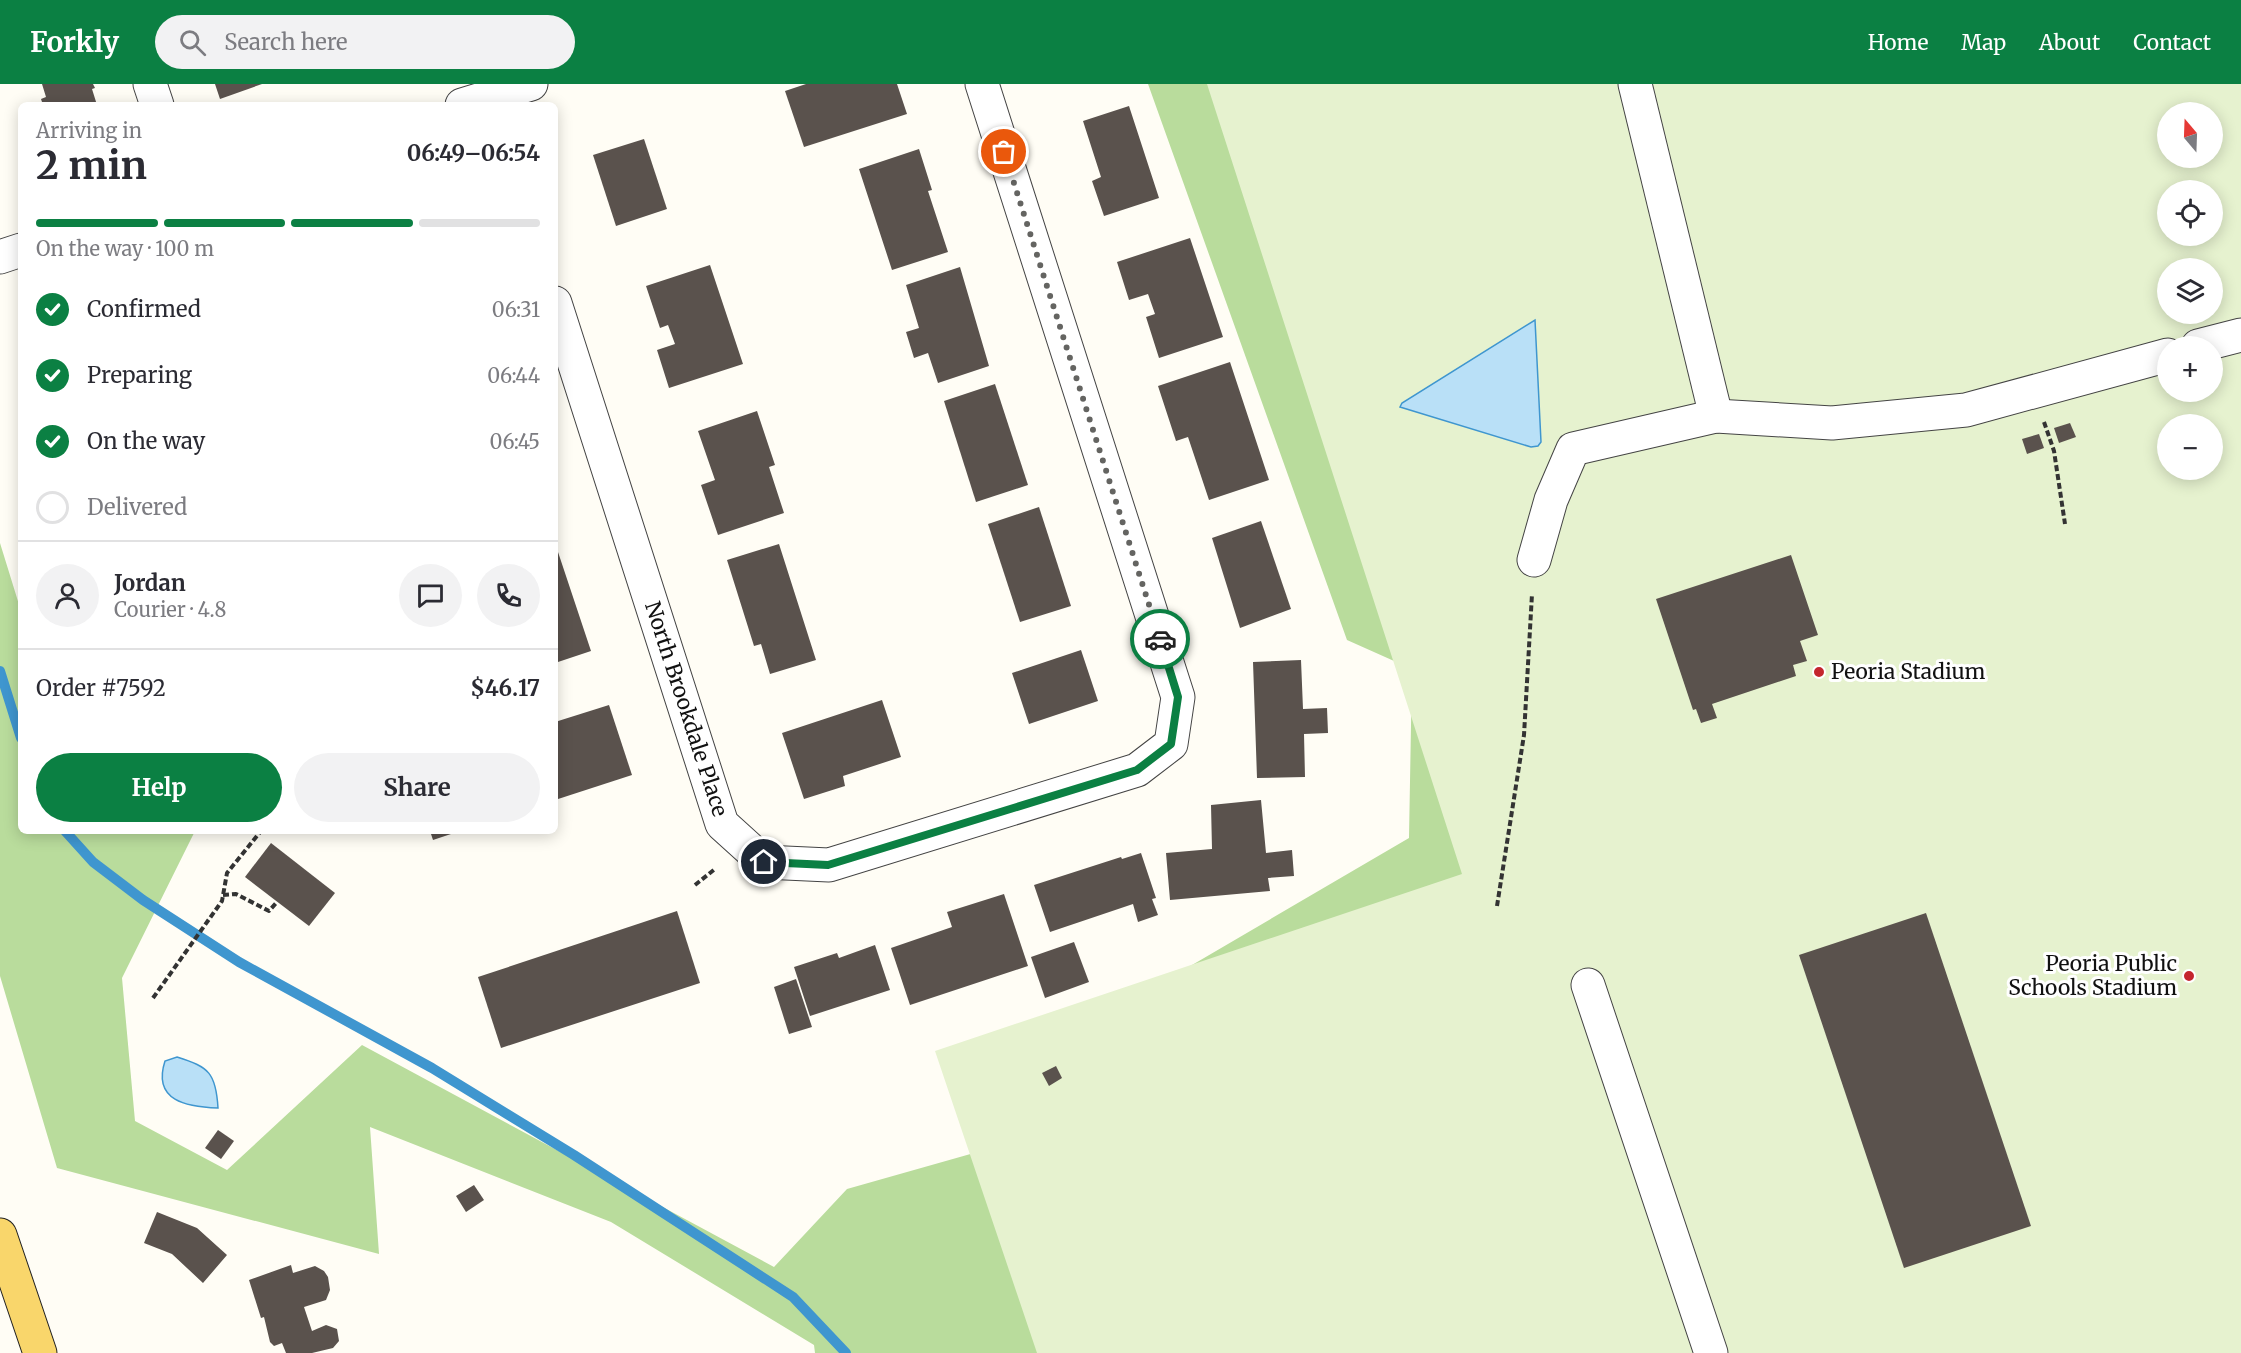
<!DOCTYPE html>
<html lang="en">
<head>
<meta charset="utf-8">
<style>
	body { margin:0; font-family:Merriweather,serif; background:#f2f2f3; color:#2b2b33; height:100vh; display:flex; flex-direction:column; font-size:22px; white-space:nowrap }
	* { box-sizing:border-box; margin:0 }
	p { font-size:20px; color:#7c7c81 }
	.icon { flex:none; width:33px; height:33px; fill:none; stroke:currentColor; stroke-width:2; stroke-linecap:round; stroke-linejoin:round }
	.map { position:relative; flex:1; overflow:hidden }
	.details { position:absolute; left:18px; top:18px; width:540px; height:732px; display:flex; flex-direction:column; background:#fff; border-radius:9px; box-shadow:0 3px 15px #0003 }
	.details>* { flex:none }
	.needle { width:39px; rotate:341deg }
	.controls { position:absolute; left:2157px; top:18px; display:grid; gap:12px }
	.controls a { display:grid; place-items:center; width:66px; height:66px; border-radius:50%; background:#fff; box-shadow:0 3px 15px #0003; font-size:30px }
	.pin { position:absolute; display:grid; place-items:center; width:51px; height:51px; color:#fff; margin:-26px; border:3px solid #fff; border-radius:50%; box-shadow:0 2px 6px #0007 }
	.courier { position:absolute; display:grid; place-items:center; width:60px; height:60px; margin:-30px; border:4px solid #0b8043; border-radius:50%; background:#fff; color:#222; box-shadow:0 2px 8px #0007 }
	.headline em { font-style:normal; font-weight:700 }
	.headline div { display:flex; flex-direction:column-reverse }
	.headline { display:flex; align-items:center; justify-content:space-between; height:102px; padding:0 18px }
	h1 { font-size:39px; font-weight:700; line-height:45px }
	.bar { display:grid; grid-template-columns:repeat(4,1fr); gap:9px 6px; align-content:center; height:72px; padding:0 18px }
	.bar i { height:8px; border-radius:4px; background:#e1e1e2 }
	.bar .selected { background:#0b8043 }
	.bar p { grid-column:span 4 }
	.line { display:flex; align-items:center; gap:15px; padding:0 18px; border-top:2px solid #e1e1e2 }
	.line div { flex:1 }
	.round { display:grid; place-items:center; flex:none; width:63px; height:63px; border-radius:32px; background:#f2f2f3 }
	ol { padding:0 18px; list-style:none }
	li { display:flex; align-items:center; gap:18px; height:66px }
	li p { margin-inline-start:auto }
	li .icon { padding:6px; border-radius:50%; background:#0b8043; color:#fff; stroke-width:4 }
	li:last-child { color:#7c7c81 }
	li i { width:33px; height:33px; border:3px solid #e1e1e2; border-radius:50% }
	.button { display:flex; gap:12px; margin-top:auto; padding:12px 18px }
	.button a { flex:1; height:69px; border-radius:36px; background:#0b8043; color:#fff; font-size:24px; font-weight:700; line-height:69px; text-align:center }
	.button a+a { background:#f2f2f3; color:#2b2b33 }
	header { display:flex; align-items:center; gap:36px; box-sizing:border-box; height:84px; padding:0 30px; background:#0b8043; color:#fff }
	header strong { font-size:28px }
	nav { display:flex; gap:33px; margin-inline-start:auto; font-size:21px }
	.search { width:420px; height:54px; background:#f2f2f3; display:flex; align-items:center; gap:15px; box-sizing:border-box; padding:0 21px; border-radius:33px; color:#7c7c81; font-size:22px }
	.map>svg:first-child { display:block }
	.forest { fill:#b9dc9c }
	.pitch { fill:#e6f2cf; fill-rule:evenodd }
	.water { fill:#b9e0f7; stroke:#3f96cf; stroke-width:1.5 }
	.lines { fill:none; stroke-linecap:round; stroke-linejoin:round }
	.stream { stroke:#3f96cf; stroke-width:10 }
	.building { fill:#5a524d }
	.minor-casing { stroke:#444; stroke-width:35 }
	.major-casing { stroke:#222; stroke-width:35 }
	.path { stroke:#333; stroke-width:4; stroke-dasharray:6 3; stroke-linecap:butt }
	.minor { stroke:#fff; stroke-width:33 }
	.major { stroke:#f9d66b; stroke-width:33 }
	.done { stroke:#646461; stroke-width:6; stroke-dasharray:0 10.8 }
	.route { stroke:#0b8043; stroke-width:8 }
	.poi-dot { fill:#c4262e; stroke:#fff; stroke-width:2 }
	.labels { text-anchor:middle; stroke-width:6; stroke-linejoin:round; paint-order:stroke }
	.poi-label { font-size:21px; fill:#111; stroke:#fff; text-anchor:start }
	.street-label { font-size:21px; fill:#111; stroke:#fff }
</style>
</head>
<body>
<header>
<strong>Forkly</strong>
<div class="search"><svg class="icon" aria-label="search" viewBox="0 0 24 24"><circle cx="10" cy="10" r="6"/><path d="M15 15l6 6"/></svg>Search here</div>
<nav><a>Home</a><a>Map</a><a>About</a><a>Contact</a></nav>
</header>
<div class="map">
<svg width="2241" height="1269" viewBox="0 0 2241 1269">
	<rect width="100%" height="100%" fill="#fffdf5"/>
	<!-- forest -->
	<path class="forest" d="M 1148,0 L 1427,0 L 1518,796 L 1091,1269 L 815,1269 L 814,1261 L 611,1138 L 370,1043 L 379,1170 L 57,1084 L 0,892 L 0,459 L 21,527 L 21,747 L 195,747 L 122,894 L 135,1037 L 227,1086 L 362,961 L 774,1183 L 847,1105 L 974,1069 L 1110,929 L 1409,754 L 1412,585 L 1347,556 Z"/>
	<!-- pitch -->
	<path class="pitch" d="M 1207,0 L 2241,0 L 2241,1269 L 1037,1269 L 935,967 L 1462,790 ZM 2168,28 L 2212,28 L 2212,74 L 2168,74 ZM 2168,106 L 2212,106 L 2212,152 L 2168,152 ZM 2168,184 L 2212,184 L 2212,230 L 2168,230 ZM 2168,262 L 2212,262 L 2212,308 L 2168,308 ZM 2168,340 L 2212,340 L 2212,386 L 2168,386 Z"/>
	<!-- water -->
	<g class="water">
		<path d="M 1535,236 L 1541,358 L 1538,362 L 1531,363 L 1400,323 L 1402,319 Z"/>
		<path d="M 177,973 C 209,983 216,989 218,1024 C 187,1023 152,1017 165,977 Z"/>
	</g>
	<g class="lines">
		<!-- stream -->
		<g class="stream">
			<path d="M 0,587 L 21,654"/>
			<path d="M 65,747 L 93,778 L 143,816 L 239,878 L 432,984 L 574,1071 L 793,1213 L 846,1269"/>
		</g>
	</g>
	<!-- building -->
	<g class="building">
		<path d="M 42,0 L 93,0 L 95,4 L 92,5 L 97,21 L 43,21 L 41,15 L 46,13 Z"/>
		<path d="M 215,0 L 262,0 L 220,15 Z"/>
		<path d="M 806,0 L 897,0 L 907,30 L 804,63 L 785,7 Z"/>
		<path d="M 1129,22 L 1159,114 L 1104,132 L 1092,97 L 1101,93 L 1083,37 Z"/>
		<path d="M 644,55 L 667,125 L 616,142 L 593,71 Z"/>
		<path d="M 919,65 L 932,106 L 928,107 L 948,168 L 892,186 L 859,85 Z"/>
		<path d="M 1190,154 L 1223,253 L 1159,274 L 1146,233 L 1155,230 L 1148,210 L 1129,216 L 1117,178 Z"/>
		<path d="M 710,181 L 743,280 L 669,304 L 657,266 L 675,260 L 668,241 L 660,244 L 646,202 Z"/>
		<path d="M 960,183 L 989,282 L 938,299 L 928,269 L 914,274 L 906,248 L 919,244 L 906,201 Z"/>
		<path d="M 1230,278 L 1269,396 L 1209,416 L 1188,353 L 1176,357 L 1158,302 Z"/>
		<path d="M 995,300 L 1028,401 L 976,418 L 944,317 Z"/>
		<path d="M 757,327 L 775,381 L 769,383 L 784,429 L 718,451 L 701,401 L 715,396 L 698,347 Z"/>
		<path d="M 2070,339 L 2076,353 L 2059,359 L 2054,344 Z"/>
		<path d="M 2039,350 L 2044,364 L 2027,370 L 2022,355 Z"/>
		<path d="M 1039,423 L 1071,522 L 1020,538 L 988,440 Z"/>
		<path d="M 1261,437 L 1291,525 L 1240,544 L 1212,454 Z"/>
		<path d="M 555,459 L 591,567 L 555,579 Z"/>
		<path d="M 779,460 L 816,576 L 770,590 L 761,560 L 754,562 L 727,476 Z"/>
		<path d="M 1791,471 L 1818,551 L 1800,557 L 1807,577 L 1793,581 L 1796,592 L 1712,620 L 1717,634 L 1701,639 L 1696,625 L 1693,626 L 1656,515 Z"/>
		<path d="M 1081,566 L 1098,617 L 1029,640 L 1012,589 Z"/>
		<path d="M 1301,576 L 1303,625 L 1327,624 L 1328,649 L 1304,650 L 1305,693 L 1257,694 L 1253,578 Z"/>
		<path d="M 882,616 L 901,673 L 843,692 L 845,702 L 804,715 L 782,649 Z"/>
		<path d="M 609,621 L 632,691 L 555,716 L 555,638 Z"/>
		<path d="M 1261,716 L 1266,769 L 1292,766 L 1294,792 L 1268,794 L 1270,807 L 1170,816 L 1166,769 L 1212,765 L 1211,721 Z"/>
		<path d="M 430,747 L 460,747 L 433,756 Z"/>
		<path d="M 271,759 L 335,809 L 309,842 L 245,793 Z"/>
		<path d="M 1141,769 L 1156,814 L 1152,815 L 1158,831 L 1138,838 L 1133,820 L 1050,848 L 1034,801 L 1121,773 L 1122,775 Z"/>
		<path d="M 1004,810 L 1028,882 L 910,921 L 891,864 L 952,843 L 947,828 Z"/>
		<path d="M 677,827 L 700,899 L 501,964 L 478,893 Z"/>
		<path d="M 1926,829 L 2031,1142 L 1904,1184 L 1799,871 Z"/>
		<path d="M 1074,858 L 1089,898 L 1045,914 L 1031,873 Z"/>
		<path d="M 875,861 L 890,906 L 810,932 L 794,883 L 837,869 L 839,874 Z"/>
		<path d="M 796,895 L 812,943 L 789,950 L 774,903 Z"/>
		<path d="M 1056,982 L 1062,994 L 1049,1002 L 1042,989 Z"/>
		<path d="M 218,1046 L 234,1057 L 221,1075 L 205,1064 Z"/>
		<path d="M 474,1101 L 484,1116 L 466,1128 L 456,1112 Z"/>
		<path d="M 157,1128 L 197,1144 L 227,1171 L 203,1199 L 172,1170 L 144,1159 Z"/>
		<path d="M 291,1181 L 293,1189 L 315,1182 L 324,1187 L 328,1193 L 330,1206 L 326,1216 L 304,1223 L 312,1247 L 326,1241 L 337,1245 L 339,1257 L 333,1264 L 312,1269 L 286,1269 L 282,1259 L 274,1262 L 270,1258 L 264,1233 L 261,1234 L 249,1196 Z"/>
	</g>
	<g class="lines">
		<defs>
			<g id="minor">
				<path d="M 150,0 L 157,21"/>
				<path d="M 1635,0 L 1716,332"/>
				<path d="M 462,21 L 531,0"/>
				<path d="M 0,173 L 21,166"/>
				<path d="M 555,219 L 722,740 L 764,778 L 829,781 L 1137,686 L 1171,660 L 1178,613 L 982,0"/>
				<path d="M 2198,262 L 2241,251"/>
				<path d="M 1534,476 L 1551,416 L 1573,365 L 1716,332 L 1832,339 L 1966,326 L 2168,271"/>
				<path d="M 1588,901 L 1711,1269"/>
			</g>
			<path id="major" d="M 0,1151 L 40,1269"/>
		</defs>
		<!-- minor casing -->
		<use href="#minor" class="minor-casing"/>
		<!-- major casing -->
		<use href="#major" class="major-casing"/>
		<!-- path -->
		<g class="path">
			<path d="M 2044,338 L 2054,367 L 2065,440"/>
			<path d="M 695,801 L 715,785"/>
			<path d="M 223,811 L 236,810 L 269,827 L 277,818"/>
			<path d="M 1497,822 L 1524,651 L 1532,510"/>
			<path d="M 153,914 L 222,817 L 227,789 L 261,747"/>
		</g>
		<!-- minor -->
		<use href="#minor" class="minor"/>
		<!-- major -->
		<use href="#major" class="major"/>
	</g>
	<g class="lines">
		<!-- done -->
		<path class="done" d="M 1004,68 L 1160,555"/>
		<!-- route -->
		<path class="route" d="M 764,778 L 828,781 L 1137,686 L 1171,660 L 1178,613 L 1160,555"/>
	</g>
	<!-- markers -->
	<g class="poi-dot">
		<circle cx="1819" cy="588" r="6"/>
		<circle cx="2189" cy="892" r="6"/>
	</g>
	<g class="labels">
		<!-- poi labels -->
		<g class="poi-label">
			<text x="1831" y="595">Peoria Stadium</text>
			<text x="2177" y="887" text-anchor="end">Peoria Public<tspan x="2177" dy="24">Schools Stadium</tspan></text>
		</g>
		<!-- street labels -->
		<g class="street-label">
			<text transform="translate(686 625) rotate(72)" y="7">North Brookdale Place</text>
		</g>
	</g>
</svg>
<div class="controls">
<a><svg class="needle" viewBox="-14 -14 28 28"><path d="M0-13l5 13h-10z" fill="#e53935"/><path d="M0 13l5-13h-10z" fill="#7c7c81"/></svg></a>
<a><svg class="icon" aria-label="locate" viewBox="0 0 24 24"><circle cx="12" cy="12" r="6"/><path d="M12 2v4M12 18v4M2 12h4M18 12h4"/></svg></a>
<a><svg class="icon" aria-label="layers" viewBox="0 0 24 24"><path d="M12 4l9 5-9 5-9-5zM3 14l9 5 9-5"/></svg></a>
<a>+</a>
<a>−</a>
</div>
<div class="pin" style="left:1004px;top:68px;background:#ea580c"><svg class="icon" aria-label="bag" viewBox="0 0 24 24"><path d="M5 8h14l-1 12H6zM9 8a3 3 0 0 1 6 0"/></svg></div>
<div class="pin" style="left:764px;top:778px;background:#1f2937"><svg class="icon" aria-label="home" viewBox="0 0 24 24"><path d="M3 11l9-7 9 7M6 9v11h12V9"/></svg></div>
<div class="courier" style="left:1160px;top:555px"><svg class="icon" aria-label="car" viewBox="0 0 24 24"><path d="M5 17H2v-5l4-1 3-4h7l3 4 3 1v5h-3M9 17h6M6 11h13"/><circle cx="7" cy="17" r="2"/><circle cx="17" cy="17" r="2"/></svg></div>
<section class="details">
<div class="headline"><div><h1>2 min</h1><p>Arriving in</p></div><em>06:49–06:54</em></div>
<div class="bar"><i class="selected"></i><i class="selected"></i><i class="selected"></i><i></i><p>On the way · 100 m</p></div>
<ol>
<li><svg class="icon" aria-label="check" viewBox="0 0 24 24"><path d="M5 12l5 5 9-10"/></svg>Confirmed<p>06:31</p></li>
<li><svg class="icon" aria-label="check" viewBox="0 0 24 24"><path d="M5 12l5 5 9-10"/></svg>Preparing<p>06:44</p></li>
<li><svg class="icon" aria-label="check" viewBox="0 0 24 24"><path d="M5 12l5 5 9-10"/></svg>On the way<p>06:45</p></li>
<li><i></i>Delivered</li>
</ol>
<div class="line" style="height:108px"><a class="round"><svg class="icon" aria-label="person" viewBox="0 0 24 24"><circle cx="12" cy="8" r="4"/><path d="M4 21q1-7 8-7t8 7"/></svg></a><div><b>Jordan</b><p>Courier · 4.8</p></div><a class="round"><svg class="icon" aria-label="chat" viewBox="0 0 24 24"><path d="M4 5h16v11H9l-5 4z"/></svg></a><a class="round"><svg class="icon" aria-label="phone" viewBox="0 0 24 24"><path d="M5 4h4l2 5-3 2q2 4 5 5l2-3 5 2v4C11 20 4 13 5 4z"/></svg></a></div>
<div class="line" style="height:78px"><div>Order #7592</div><b>$46.17</b></div>
<div class="button"><a>Help</a><a>Share</a></div>
</section>
</div>
</body>
</html>
